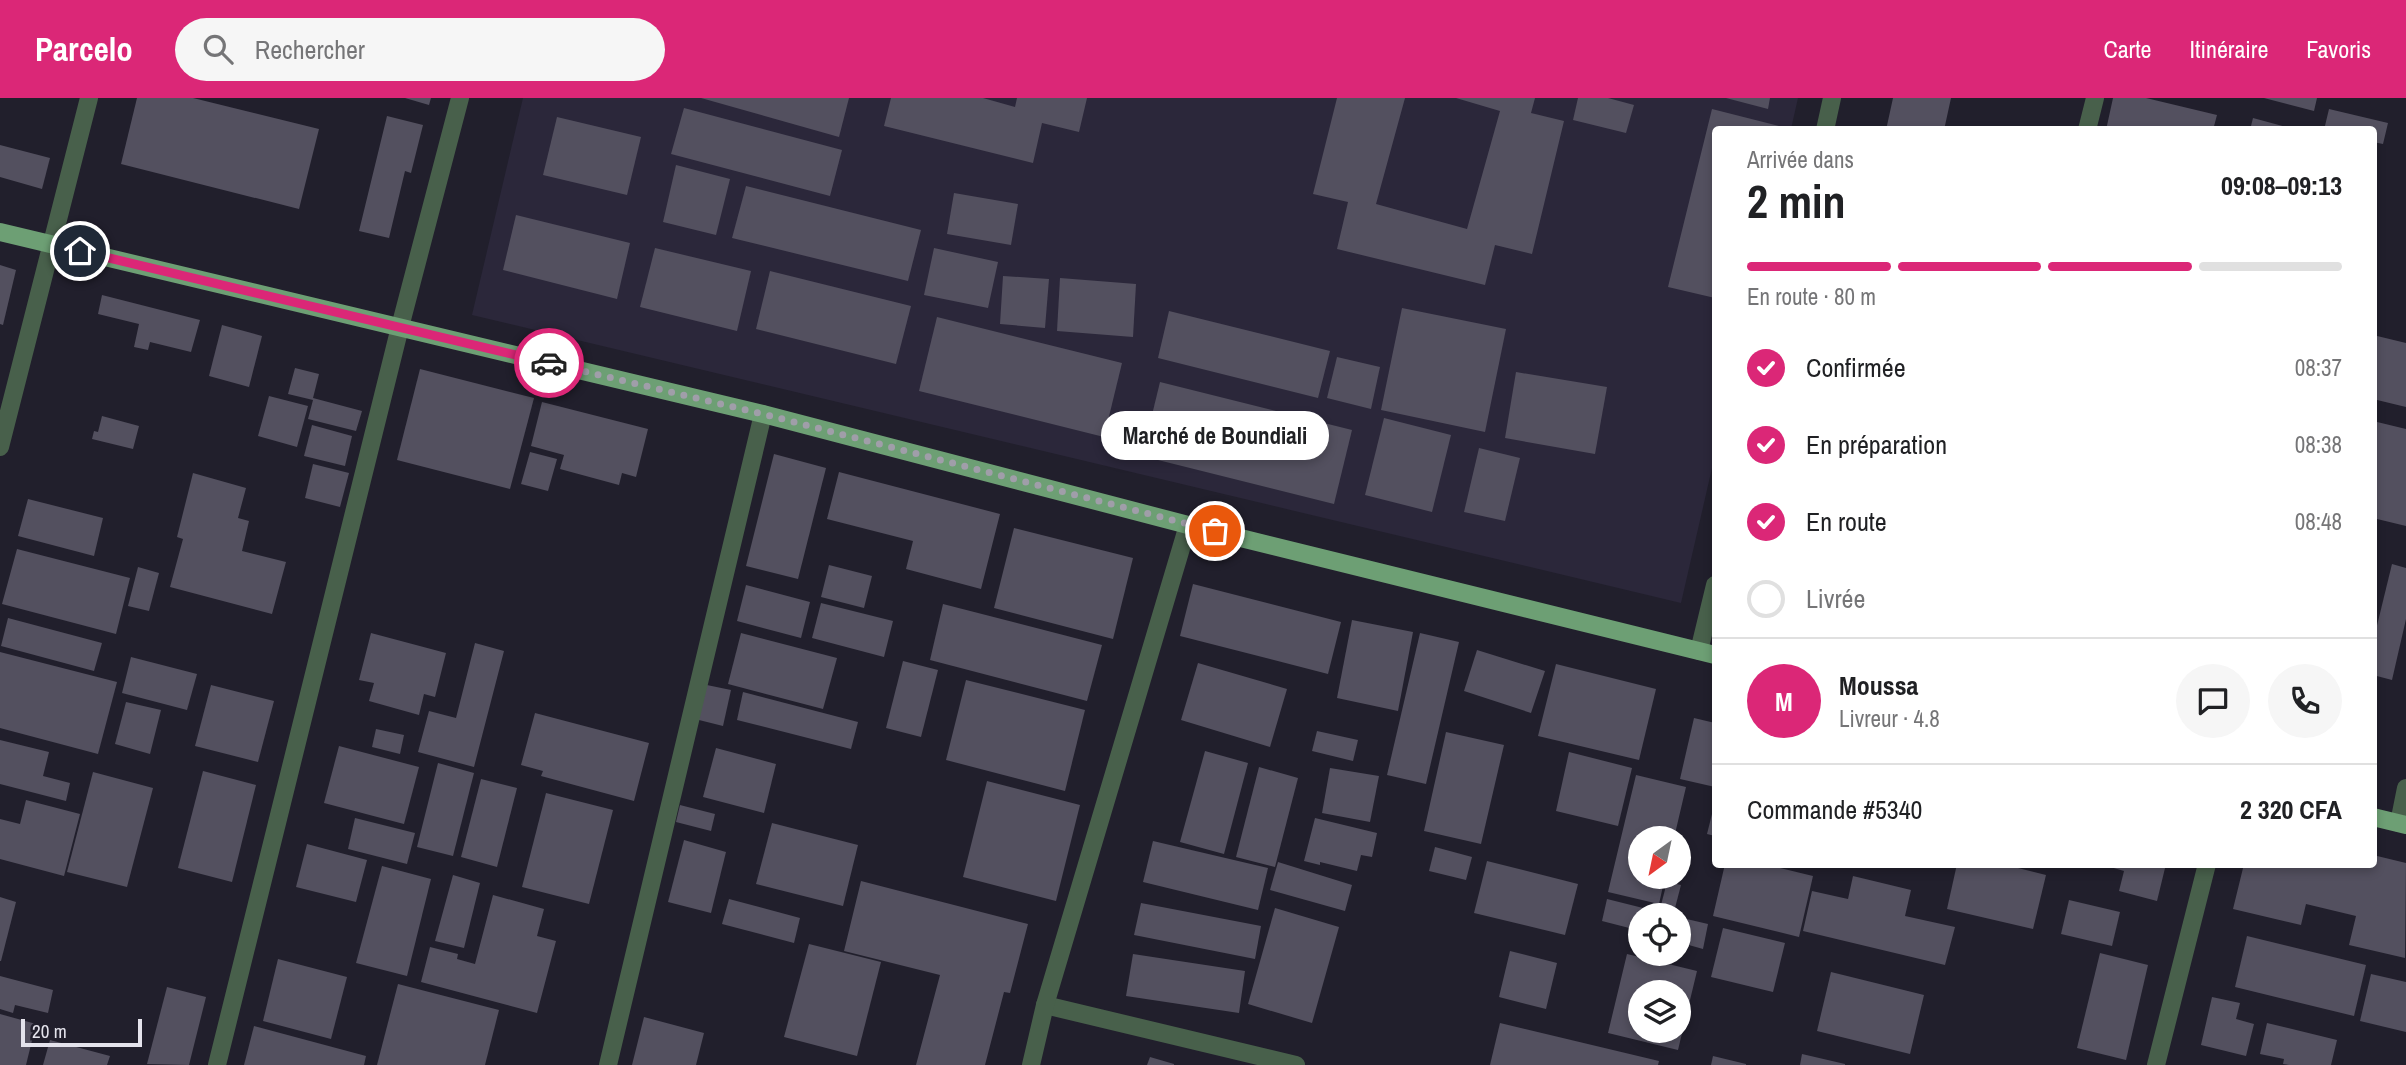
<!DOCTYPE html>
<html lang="fr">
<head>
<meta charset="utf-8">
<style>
	body { margin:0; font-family:"Archivo Narrow",sans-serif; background:#f6f6f6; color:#202124; height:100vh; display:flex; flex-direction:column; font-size:26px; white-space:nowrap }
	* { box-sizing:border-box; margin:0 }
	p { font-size:23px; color:#757577 }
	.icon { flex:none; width:38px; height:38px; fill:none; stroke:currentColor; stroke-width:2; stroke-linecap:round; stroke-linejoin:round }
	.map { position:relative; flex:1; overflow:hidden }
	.details { position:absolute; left:1712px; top:28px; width:665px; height:742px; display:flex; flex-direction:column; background:#fff; border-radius:7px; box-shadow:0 4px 10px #0003 }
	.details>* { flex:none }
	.needle { width:46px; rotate:213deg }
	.buttons { position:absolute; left:1628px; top:728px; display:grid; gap:14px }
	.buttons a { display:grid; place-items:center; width:63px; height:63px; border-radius:50%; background:#fff; box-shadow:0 4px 10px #0003; font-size:35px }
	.scale { position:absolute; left:21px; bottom:18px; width:121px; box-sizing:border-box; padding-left:7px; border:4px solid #e4e3ec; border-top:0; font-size:19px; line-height:24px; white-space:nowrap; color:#e4e3ec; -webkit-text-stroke:5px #211f2c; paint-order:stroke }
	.pin { position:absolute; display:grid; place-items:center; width:60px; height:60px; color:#fff; margin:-30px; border:4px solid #fff; border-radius:50%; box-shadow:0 2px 7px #0007 }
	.courier { position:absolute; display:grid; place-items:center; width:70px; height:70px; margin:-35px; border:5px solid #db2777; border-radius:50%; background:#fff; color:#222; box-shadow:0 2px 9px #0007 }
	.bubble { position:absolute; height:49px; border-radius:24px; background:#fff; box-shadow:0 4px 10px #0003; font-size:23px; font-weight:700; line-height:49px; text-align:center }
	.headline em { font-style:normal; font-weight:700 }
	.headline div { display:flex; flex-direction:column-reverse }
	.headline { display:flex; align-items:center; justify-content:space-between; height:119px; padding:0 35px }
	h1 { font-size:46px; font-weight:700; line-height:52px }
	.bar { display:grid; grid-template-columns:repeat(4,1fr); gap:10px 7px; align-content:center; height:84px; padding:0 35px }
	.bar i { height:9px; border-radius:5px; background:#e0e0e0 }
	.bar .on { background:#db2777 }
	.bar p { grid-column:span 4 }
	.line { display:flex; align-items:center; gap:18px; padding:0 35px; border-top:2px solid #e0e0e0 }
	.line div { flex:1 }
	.round { display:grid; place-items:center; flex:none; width:74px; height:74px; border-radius:37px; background:#f6f6f6 }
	ol { padding:0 35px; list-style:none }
	li { display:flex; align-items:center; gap:21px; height:77px }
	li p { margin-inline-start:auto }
	li .icon { padding:7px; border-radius:50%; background:#db2777; color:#fff; stroke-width:4 }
	li:last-child { color:#757577 }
	li i { width:38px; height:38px; border:4px solid #e0e0e0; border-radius:50% }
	header { display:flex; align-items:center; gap:42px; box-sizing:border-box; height:98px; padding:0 35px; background:#db2777; color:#fff }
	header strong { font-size:33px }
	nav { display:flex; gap:38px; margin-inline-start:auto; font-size:24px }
	.search { width:490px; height:63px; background:#f6f6f6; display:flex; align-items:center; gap:18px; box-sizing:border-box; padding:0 24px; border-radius:38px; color:#757577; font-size:26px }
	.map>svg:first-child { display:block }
	.built { fill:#2b273a }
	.building { fill:#53505f; fill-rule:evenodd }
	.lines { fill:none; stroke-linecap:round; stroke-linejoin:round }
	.minor { stroke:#48604b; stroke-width:18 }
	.major { stroke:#6d9f74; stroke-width:18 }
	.done { stroke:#a09ea9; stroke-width:7; stroke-dasharray:0 12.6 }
	.route { stroke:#db2777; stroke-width:9 }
</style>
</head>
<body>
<header>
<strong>Parcelo</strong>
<div class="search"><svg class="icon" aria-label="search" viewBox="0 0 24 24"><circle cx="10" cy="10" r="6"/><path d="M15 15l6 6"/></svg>Rechercher</div>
<nav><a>Carte</a><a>Itinéraire</a><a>Favoris</a></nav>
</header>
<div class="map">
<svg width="2406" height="967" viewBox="0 0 2406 967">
	<rect width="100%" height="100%" fill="#211f2c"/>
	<!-- built -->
	<path class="built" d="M 523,0 L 1798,0 L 1791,31 L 1715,32 L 1715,357 L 1681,505 L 472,217 Z"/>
	<!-- building -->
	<g class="building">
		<path d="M 137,0 L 193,0 L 319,31 L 299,111 L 121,66 Z"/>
		<path d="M 405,0 L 431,0 L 429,7 Z"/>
		<path d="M 701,0 L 849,0 L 839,39 Z"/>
		<path d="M 891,0 L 983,0 L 1015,9 L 1017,0 L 1087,0 L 1079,34 L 1042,25 L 1033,65 L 884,28 Z"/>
		<path d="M 1337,0 L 1405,0 L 1376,106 L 1467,131 L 1500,13 L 1456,0 L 1535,0 L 1531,15 L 1564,23 L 1532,156 L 1495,147 L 1485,187 L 1337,151 L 1348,104 L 1313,96 Z"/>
		<path d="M 1578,0 L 1608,0 L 1634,7 L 1626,35 L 1573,22 Z"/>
		<path d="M 1726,0 L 1770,0 L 1768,11 Z"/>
		<path d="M 1893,0 L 1951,0 L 1944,32 L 1886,32 Z"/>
		<path d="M 2113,0 L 2146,0 L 2217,17 L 2213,32 L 2106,32 Z"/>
		<path d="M 2264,0 L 2317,0 L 2314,13 Z"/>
		<path d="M 684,10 L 842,52 L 830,98 L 671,56 Z"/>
		<path d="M 1712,11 L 1779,28 L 1778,32 L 1715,32 L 1715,200 L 1668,189 Z"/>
		<path d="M 2329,11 L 2388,25 L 2383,46 L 2373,44 L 2373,32 L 2324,32 Z"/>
		<path d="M 387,18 L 423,27 L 411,75 L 405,73 L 389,140 L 359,133 Z"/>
		<path d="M 557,19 L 641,39 L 627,97 L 543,77 Z"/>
		<path d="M 2253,20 L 2294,31 L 2294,32 L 2250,32 Z"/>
		<path d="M 0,47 L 50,60 L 42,91 L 0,79 Z"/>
		<path d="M 676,67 L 730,81 L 716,137 L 663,124 Z"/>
		<path d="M 746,88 L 921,132 L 908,183 L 732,140 Z"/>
		<path d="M 954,95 L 1018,106 L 1011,147 L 947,136 Z"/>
		<path d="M 516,117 L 630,145 L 617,201 L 503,172 Z"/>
		<path d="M 655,150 L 751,173 L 737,233 L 640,209 Z"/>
		<path d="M 934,150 L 998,164 L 988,210 L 924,197 Z"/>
		<path d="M 0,167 L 16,172 L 3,227 L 0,226 Z"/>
		<path d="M 770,173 L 911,208 L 896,266 L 756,231 Z"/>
		<path d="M 1003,178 L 1049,181 L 1045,230 L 1000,226 Z"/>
		<path d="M 1060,180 L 1136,186 L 1133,239 L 1057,233 Z"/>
		<path d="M 102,197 L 200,222 L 191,254 L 150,244 L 148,252 L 134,249 L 139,226 L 98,216 Z"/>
		<path d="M 1402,210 L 1506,231 L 1485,334 L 1381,312 Z"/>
		<path d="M 1169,213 L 1330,253 L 1318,300 L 1158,260 Z"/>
		<path d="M 937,219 L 1122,265 L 1104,339 L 919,293 Z"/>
		<path d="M 222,227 L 262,238 L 249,289 L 209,278 Z"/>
		<path d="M 2373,237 L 2406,245 L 2406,309 L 2373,301 Z"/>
		<path d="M 1337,259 L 1380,269 L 1371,311 L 1327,300 Z"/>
		<path d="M 295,270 L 319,276 L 313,300 L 362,313 L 356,333 L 308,321 L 313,302 L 288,296 Z"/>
		<path d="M 420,271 L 534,300 L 510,391 L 397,362 Z"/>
		<path d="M 1516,274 L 1607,289 L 1595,356 L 1505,340 Z"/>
		<path d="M 1160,284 L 1352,332 L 1334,406 L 1142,358 Z"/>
		<path d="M 269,298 L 308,308 L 297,349 L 258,338 Z"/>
		<path d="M 542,304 L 648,331 L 636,379 L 622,375 L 619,387 L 560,371 L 564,357 L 531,348 Z"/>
		<path d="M 102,318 L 139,328 L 133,351 L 92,341 L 94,333 L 98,334 Z"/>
		<path d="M 1384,320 L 1451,337 L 1432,414 L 1365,397 Z"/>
		<path d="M 2373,323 L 2406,331 L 2406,428 L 2373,420 Z"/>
		<path d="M 312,327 L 352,338 L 345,368 L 304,358 Z"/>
		<path d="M 1479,350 L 1520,360 L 1505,423 L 1464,414 Z"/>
		<path d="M 530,354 L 557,361 L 548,393 L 521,386 Z"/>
		<path d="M 774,356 L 826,370 L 798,481 L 746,468 Z"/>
		<path d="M 313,366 L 349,375 L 340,409 L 305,400 Z"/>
		<path d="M 839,374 L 1000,416 L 981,491 L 906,471 L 913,443 L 827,421 Z"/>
		<path d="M 193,375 L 246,390 L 238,420 L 249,423 L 242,453 L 286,464 L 272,516 L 170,489 L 183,441 L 177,439 Z"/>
		<path d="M 28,401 L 103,420 L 94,458 L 18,438 Z"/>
		<path d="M 1014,430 L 1133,460 L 1113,541 L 994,510 Z"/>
		<path d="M 17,451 L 130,480 L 116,536 L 2,506 Z"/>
		<path d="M 2392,466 L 2406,470 L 2406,521 L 2392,582 L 2373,577 L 2373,544 Z"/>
		<path d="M 829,467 L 872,478 L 864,510 L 821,499 Z"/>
		<path d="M 138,469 L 159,475 L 149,513 L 128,508 Z"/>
		<path d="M 1193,486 L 1341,524 L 1328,576 L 1180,538 Z"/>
		<path d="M 746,487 L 810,504 L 801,540 L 737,523 Z"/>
		<path d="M 821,505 L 893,523 L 884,559 L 812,540 Z"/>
		<path d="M 943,506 L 1102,547 L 1087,603 L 930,562 Z"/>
		<path d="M 8,520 L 102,545 L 94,573 L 1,548 Z"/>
		<path d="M 1352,522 L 1413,534 L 1398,613 L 1337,600 Z"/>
		<path d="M 371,535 L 446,555 L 435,599 L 424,596 L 419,617 L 369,603 L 374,585 L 359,582 Z"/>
		<path d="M 741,535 L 837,560 L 823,611 L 728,586 Z"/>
		<path d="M 1420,535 L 1459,544 L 1426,686 L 1387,677 Z"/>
		<path d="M 475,545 L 504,553 L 474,669 L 418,654 L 429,613 L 456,620 Z"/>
		<path d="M 1477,552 L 1545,573 L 1531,615 L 1464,593 Z"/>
		<path d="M 0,554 L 117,584 L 98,656 L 0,630 Z"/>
		<path d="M 131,559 L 197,576 L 187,612 L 122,595 Z"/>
		<path d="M 903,563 L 938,572 L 921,639 L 886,630 Z"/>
		<path d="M 1198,565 L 1287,591 L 1270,649 L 1181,622 Z"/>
		<path d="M 1556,566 L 1656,591 L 1639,662 L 1538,638 Z"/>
		<path d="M 966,582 L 1085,612 L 1065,693 L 946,662 Z"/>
		<path d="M 702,586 L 731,592 L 723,628 L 695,621 Z"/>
		<path d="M 211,587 L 274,603 L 258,664 L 195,648 Z"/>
		<path d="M 743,594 L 858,624 L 851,651 L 737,622 Z"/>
		<path d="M 126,604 L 161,612 L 150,656 L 115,646 Z"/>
		<path d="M 535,615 L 649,645 L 634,703 L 541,678 L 543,673 L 521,667 Z"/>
		<path d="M 1694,620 L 1715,625 L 1715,689 L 1680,681 Z"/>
		<path d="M 376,631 L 404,637 L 400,656 L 372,649 Z"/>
		<path d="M 1317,633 L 1358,642 L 1353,663 L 1312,653 Z"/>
		<path d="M 1446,634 L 1504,647 L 1481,746 L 1424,733 Z"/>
		<path d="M 0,642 L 49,654 L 43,678 L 70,685 L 66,703 L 0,686 Z"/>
		<path d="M 339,648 L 419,669 L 404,726 L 324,705 Z"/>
		<path d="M 716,650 L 776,666 L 764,715 L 703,699 Z"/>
		<path d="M 1205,653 L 1248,665 L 1224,756 L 1180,744 Z"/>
		<path d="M 1569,654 L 1632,670 L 1618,728 L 1556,713 Z"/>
		<path d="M 438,665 L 474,675 L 453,758 L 417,749 Z"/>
		<path d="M 1259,669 L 1298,680 L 1275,769 L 1236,759 Z"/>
		<path d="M 1330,670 L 1379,678 L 1370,724 L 1322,715 Z"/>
		<path d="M 203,673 L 256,687 L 232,784 L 178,770 Z"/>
		<path d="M 93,674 L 153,690 L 127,789 L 67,774 Z"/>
		<path d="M 1636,677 L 1686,689 L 1674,740 L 1640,740 L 1640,779 L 1665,779 L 1659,806 L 1608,794 Z"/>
		<path d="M 481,681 L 517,690 L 497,769 L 461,759 Z"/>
		<path d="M 987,683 L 1080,707 L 1056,803 L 963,779 Z"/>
		<path d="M 546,695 L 613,712 L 589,806 L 522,789 Z"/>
		<path d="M 26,702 L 80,716 L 64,778 L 0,761 L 0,721 L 20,726 Z"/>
		<path d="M 680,707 L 715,716 L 711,733 L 676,724 Z"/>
		<path d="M 1714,708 L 1715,708 L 1715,738 L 1707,736 Z"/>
		<path d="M 355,720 L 415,735 L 407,766 L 348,751 Z"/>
		<path d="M 1315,720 L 1377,735 L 1372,759 L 1361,757 L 1357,773 L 1320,764 L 1320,767 L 1304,763 Z"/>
		<path d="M 772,725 L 858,747 L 843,808 L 756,786 Z"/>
		<path d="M 684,742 L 726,754 L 711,815 L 668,804 Z"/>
		<path d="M 1153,743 L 1268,770 L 1258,812 L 1143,784 Z"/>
		<path d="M 307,746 L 367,762 L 356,804 L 296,789 Z"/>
		<path d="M 1435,749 L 1472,759 L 1466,782 L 1429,773 Z"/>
		<path d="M 2373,757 L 2406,765 L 2405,860 L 2349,847 L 2356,818 L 2306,806 L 2301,827 L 2233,811 L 2244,766 L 2373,766 Z"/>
		<path d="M 1487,763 L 1578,786 L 1565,837 L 1474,815 Z"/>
		<path d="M 1278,764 L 1352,787 L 1345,813 L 1270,792 Z"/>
		<path d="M 1725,766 L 1763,766 L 1813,778 L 1799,839 L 1713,818 Z"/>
		<path d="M 1957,766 L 2002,766 L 2046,777 L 2033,831 L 1947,811 Z"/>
		<path d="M 2100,766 L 2166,766 L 2157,803 L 2119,793 L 2124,773 Z"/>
		<path d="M 382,768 L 431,781 L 407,878 L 356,865 Z"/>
		<path d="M 453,777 L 480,785 L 464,850 L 435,843 Z"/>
		<path d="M 1853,778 L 1911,792 L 1905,818 L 1955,829 L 1945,867 L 1803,833 L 1812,793 L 1848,801 Z"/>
		<path d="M 861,783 L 1028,826 L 1010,895 L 1004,894 L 985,967 L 916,967 L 940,877 L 844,853 Z"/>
		<path d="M 1667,784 L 1681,787 L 1675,810 L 1661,807 Z"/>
		<path d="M 493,797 L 544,811 L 537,838 L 556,843 L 537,915 L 421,884 L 430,849 L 458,856 L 457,861 L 475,866 Z"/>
		<path d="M 0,799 L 16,804 L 1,863 L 0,863 Z"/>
		<path d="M 729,801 L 800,820 L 794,845 L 722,826 Z"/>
		<path d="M 1607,801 L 1643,810 L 1637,832 L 1602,823 Z"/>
		<path d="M 2069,802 L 2120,814 L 2112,848 L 2061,836 Z"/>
		<path d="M 1141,805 L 1261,828 L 1255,861 L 1134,837 Z"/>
		<path d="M 1275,810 L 1339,829 L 1312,925 L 1248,906 Z"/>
		<path d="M 1678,819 L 1708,826 L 1703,851 L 1678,844 Z"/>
		<path d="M 1723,830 L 1785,845 L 1773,894 L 1711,879 Z"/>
		<path d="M 2247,838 L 2366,867 L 2354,918 L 2235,889 Z"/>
		<path d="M 809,846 L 881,864 L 857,958 L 784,939 Z"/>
		<path d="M 1510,853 L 1557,865 L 1546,911 L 1499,899 Z"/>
		<path d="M 2100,855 L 2148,867 L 2126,962 L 2077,950 Z"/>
		<path d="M 1133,856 L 1245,873 L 1239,915 L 1126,898 Z"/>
		<path d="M 1627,856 L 1697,873 L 1678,952 L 1608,935 ZM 1640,894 L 1678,894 L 1678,933 L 1640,933 Z"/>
		<path d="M 278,861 L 347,879 L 331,941 L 263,923 Z"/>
		<path d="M 1831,874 L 1924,897 L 1910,956 L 1817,933 Z"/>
		<path d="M 2371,876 L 2406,884 L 2406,934 L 2360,923 Z"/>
		<path d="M 0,878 L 53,892 L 48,915 L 15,907 L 13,915 L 0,911 Z"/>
		<path d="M 398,886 L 499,912 L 485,967 L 377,967 Z"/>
		<path d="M 167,889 L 206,899 L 189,967 L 147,966 Z"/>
		<path d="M 2212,899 L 2240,905 L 2236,921 L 2254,926 L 2246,958 L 2201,947 Z"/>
		<path d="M 0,916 L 36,926 L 26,967 L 0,967 Z"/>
		<path d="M 644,919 L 704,935 L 696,967 L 632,967 Z"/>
		<path d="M 1500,925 L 1659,963 L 1658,967 L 1490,967 Z"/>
		<path d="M 2267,925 L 2337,942 L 2331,967 L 2289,967 L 2283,966 L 2284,961 L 2260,956 Z"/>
		<path d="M 254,928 L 366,958 L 364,967 L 244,967 Z"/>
		<path d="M 50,942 L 110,958 L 107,967 L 43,967 Z"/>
		<path d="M 1802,956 L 1845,966 L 1845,967 L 1800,967 Z"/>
		<path d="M 1713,958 L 1746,966 L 1746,967 L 1711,967 Z"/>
		<path d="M 1150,959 L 1174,966 L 1174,967 L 1147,967 Z"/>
	</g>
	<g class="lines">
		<!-- minor -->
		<g class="minor">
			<path d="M 1825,32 L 1832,0"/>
			<path d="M 2087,32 L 2095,0"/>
			<path d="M 0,349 L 89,0"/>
			<path d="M 1699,553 L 1715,487"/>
			<path d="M 2399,725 L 2406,690"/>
			<path d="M 1045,907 L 1296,967"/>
			<path d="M 217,967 L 400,229 L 460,0"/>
			<path d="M 608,967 L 763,316"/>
			<path d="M 1031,967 L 1045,907 L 1188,427"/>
			<path d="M 2156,967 L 2207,766"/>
		</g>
		<!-- major -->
		<g class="major">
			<path d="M 0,134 L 763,316 L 1188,427 L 1715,557"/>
			<path d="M 2373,719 L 2406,727"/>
		</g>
	</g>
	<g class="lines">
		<!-- done -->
		<path class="done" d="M 549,265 L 763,316 L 1215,433"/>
		<!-- route -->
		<path class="route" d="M 80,153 L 549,265"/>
	</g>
</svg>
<div class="buttons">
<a><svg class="needle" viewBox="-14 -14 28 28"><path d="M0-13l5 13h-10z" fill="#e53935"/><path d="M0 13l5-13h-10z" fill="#757577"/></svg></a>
<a><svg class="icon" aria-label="locate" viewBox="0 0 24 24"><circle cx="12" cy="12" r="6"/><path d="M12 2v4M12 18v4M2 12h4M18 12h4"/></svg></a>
<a><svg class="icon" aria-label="layers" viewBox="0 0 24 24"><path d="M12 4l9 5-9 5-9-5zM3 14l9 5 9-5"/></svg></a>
</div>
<div class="scale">20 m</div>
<div class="pin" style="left:1215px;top:433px;background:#ea580c"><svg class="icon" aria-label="bag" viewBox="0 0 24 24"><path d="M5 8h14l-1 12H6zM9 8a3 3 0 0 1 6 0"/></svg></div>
<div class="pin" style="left:80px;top:153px;background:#1f2937"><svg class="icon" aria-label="home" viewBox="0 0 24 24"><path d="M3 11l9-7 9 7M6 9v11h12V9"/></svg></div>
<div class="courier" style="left:549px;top:265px"><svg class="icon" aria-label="car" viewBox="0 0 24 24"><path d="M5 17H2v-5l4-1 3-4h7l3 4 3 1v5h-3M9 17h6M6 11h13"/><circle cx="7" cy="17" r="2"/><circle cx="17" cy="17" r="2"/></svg></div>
<div class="bubble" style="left:1101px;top:313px;width:228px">Marché de Boundiali</div>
<section class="details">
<div class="headline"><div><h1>2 min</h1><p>Arrivée dans</p></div><em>09:08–09:13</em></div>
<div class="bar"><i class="on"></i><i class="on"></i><i class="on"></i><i></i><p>En route · 80 m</p></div>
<ol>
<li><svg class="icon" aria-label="check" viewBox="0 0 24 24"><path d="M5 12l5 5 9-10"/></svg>Confirmée<p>08:37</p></li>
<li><svg class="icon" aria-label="check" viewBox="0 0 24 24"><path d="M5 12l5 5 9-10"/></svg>En préparation<p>08:38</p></li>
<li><svg class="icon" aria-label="check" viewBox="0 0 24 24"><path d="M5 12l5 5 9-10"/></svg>En route<p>08:48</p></li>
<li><i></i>Livrée</li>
</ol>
<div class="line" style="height:126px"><b class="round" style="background:#db2777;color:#fff">M</b><div><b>Moussa</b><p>Livreur · 4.8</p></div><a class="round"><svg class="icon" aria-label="chat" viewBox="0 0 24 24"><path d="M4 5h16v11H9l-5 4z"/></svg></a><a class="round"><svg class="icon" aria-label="phone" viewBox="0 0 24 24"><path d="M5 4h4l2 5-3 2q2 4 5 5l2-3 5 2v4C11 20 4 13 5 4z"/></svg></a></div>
<div class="line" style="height:91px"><div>Commande #5340</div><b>2 320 CFA</b></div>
</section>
</div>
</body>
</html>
